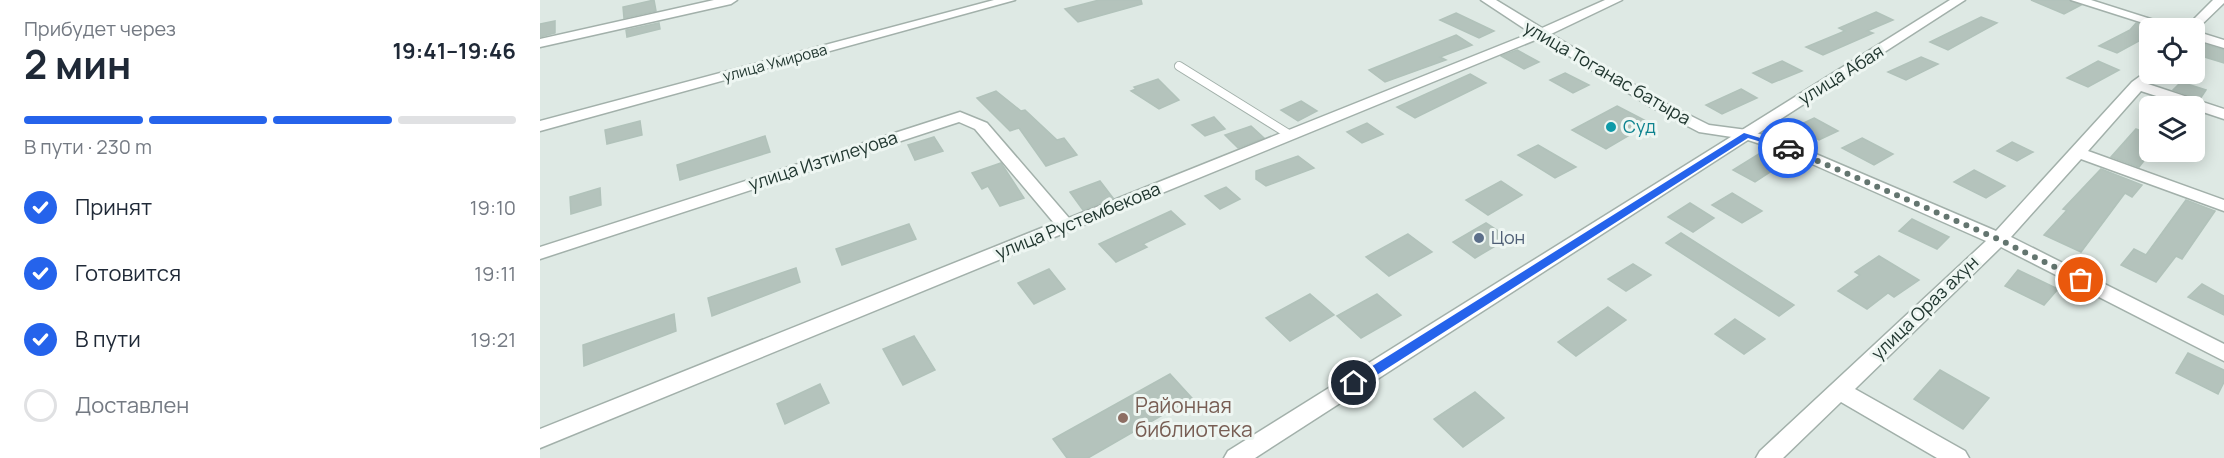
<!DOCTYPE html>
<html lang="ru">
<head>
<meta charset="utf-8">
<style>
	body { margin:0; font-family:Manrope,sans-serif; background:#f2f2f3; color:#1f2937; height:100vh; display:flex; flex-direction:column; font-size:22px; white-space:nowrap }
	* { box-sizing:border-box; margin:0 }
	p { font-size:20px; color:#747a83 }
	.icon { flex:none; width:33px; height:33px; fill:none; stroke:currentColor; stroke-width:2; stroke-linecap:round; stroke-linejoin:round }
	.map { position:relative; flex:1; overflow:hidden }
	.drawer { display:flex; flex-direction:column; background:#fff; width:540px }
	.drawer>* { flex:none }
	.controls { position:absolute; left:1599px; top:18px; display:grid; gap:12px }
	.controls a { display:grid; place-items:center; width:66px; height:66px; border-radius:9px; background:#fff; box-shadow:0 3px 15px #0003; font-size:30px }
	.pin { position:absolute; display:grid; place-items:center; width:51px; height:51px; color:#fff; margin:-26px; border:3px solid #fff; border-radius:50%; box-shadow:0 2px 6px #0007 }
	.courier { position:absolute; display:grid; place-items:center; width:60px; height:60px; margin:-30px; border:4px solid #2563eb; border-radius:50%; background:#fff; color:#222; box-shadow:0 2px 8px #0007 }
	.headline em { font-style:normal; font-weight:700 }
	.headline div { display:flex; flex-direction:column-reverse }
	.headline { display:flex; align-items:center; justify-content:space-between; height:102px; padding:0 24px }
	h1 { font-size:39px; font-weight:700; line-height:45px }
	.bar { display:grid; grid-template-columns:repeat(4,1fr); gap:9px 6px; align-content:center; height:72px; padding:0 24px }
	.bar i { height:8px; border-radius:4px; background:#e0e1e3 }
	.bar .active { background:#2563eb }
	.bar p { grid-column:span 4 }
	ol { padding:0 24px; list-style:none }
	li { display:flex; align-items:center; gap:18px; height:66px }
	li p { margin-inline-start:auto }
	li .icon { padding:6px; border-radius:50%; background:#2563eb; color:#fff; stroke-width:4 }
	li:last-child { color:#747a83 }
	li i { width:33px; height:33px; border:3px solid #e0e1e3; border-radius:50% }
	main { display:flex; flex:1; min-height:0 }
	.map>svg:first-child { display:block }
	.building { fill:#b4c3bc; stroke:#b1c2ba; stroke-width:1.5 }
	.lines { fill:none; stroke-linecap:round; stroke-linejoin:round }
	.service-casing { stroke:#a2b0aa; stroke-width:10 }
	.minor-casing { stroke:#a2b0aa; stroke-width:3 }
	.tertiary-casing { stroke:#a2b0aa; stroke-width:3 }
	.service { stroke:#fff; stroke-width:8 }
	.minor { fill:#fff; fill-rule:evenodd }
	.tertiary { fill:#fff; fill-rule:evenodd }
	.route { fill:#2563eb }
	.done { stroke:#63756f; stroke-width:6; stroke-dasharray:0 10.8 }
	.culture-dot { fill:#0f9aa8; stroke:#eef6f2; stroke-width:2 }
	.service-dot { fill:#5c6f8a; stroke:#eef6f2; stroke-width:2 }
	.education-dot { fill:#8d6e63; stroke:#eef6f2; stroke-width:2 }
	.labels { text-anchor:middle; stroke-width:6; stroke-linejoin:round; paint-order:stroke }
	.far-street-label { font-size:15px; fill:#213730; stroke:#eef6f2 }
	.street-label { font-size:18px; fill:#213730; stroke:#eef6f2 }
	.culture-label { font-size:18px; fill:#0d838f; stroke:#eef6f2; text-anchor:start }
	.service-label { font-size:18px; fill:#4e5e75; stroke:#eef6f2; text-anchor:start }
	.near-education-label { font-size:21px; fill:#785e54; stroke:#eef6f2; text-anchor:start }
</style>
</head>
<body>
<main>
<section class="drawer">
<div class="headline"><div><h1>2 мин</h1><p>Прибудет через</p></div><em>19:41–19:46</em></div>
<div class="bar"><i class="active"></i><i class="active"></i><i class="active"></i><i></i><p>В пути · 230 m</p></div>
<ol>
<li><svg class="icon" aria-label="check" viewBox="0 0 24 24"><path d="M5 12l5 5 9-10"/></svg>Принят<p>19:10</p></li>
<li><svg class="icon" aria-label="check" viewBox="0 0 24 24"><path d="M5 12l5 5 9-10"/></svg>Готовится<p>19:11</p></li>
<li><svg class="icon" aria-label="check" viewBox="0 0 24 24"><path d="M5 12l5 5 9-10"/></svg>В пути<p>19:21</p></li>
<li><i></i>Доставлен</li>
</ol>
</section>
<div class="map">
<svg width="1684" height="458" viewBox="0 0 1684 458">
	<rect width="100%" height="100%" fill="#dee9e4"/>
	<!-- building -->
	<g class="building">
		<path d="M 114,0 L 116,11 L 84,18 L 83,7 Z"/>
		<path d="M 559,0 L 601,0 L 602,4 L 538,22 L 525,9 Z"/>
		<path d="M 1491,0 L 1529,0 L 1541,5 L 1524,14 Z"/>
		<path d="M 1336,12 L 1353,20 L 1327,31 L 1333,33 L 1283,55 L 1266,47 L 1305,31 L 1299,28 Z"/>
		<path d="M 916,13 L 954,31 L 939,38 L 900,20 Z"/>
		<path d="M 1441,17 L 1457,23 L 1408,50 L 1390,42 Z"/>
		<path d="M 15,21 L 15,33 L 0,37 L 0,24 Z"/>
		<path d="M 119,23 L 120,29 L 87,37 L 86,30 Z"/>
		<path d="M 1596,23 L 1610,27 L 1610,39 L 1606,37 L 1577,53 L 1559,46 L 1590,30 Z"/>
		<path d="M 916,35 L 932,45 L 900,57 L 906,60 L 845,82 L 829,70 Z"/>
		<path d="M 1663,44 L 1684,50 L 1684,63 L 1655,54 Z"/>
		<path d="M 977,50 L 999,62 L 984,69 L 961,56 Z"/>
		<path d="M 1381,57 L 1398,64 L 1366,80 L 1348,72 Z"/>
		<path d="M 1242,61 L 1262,71 L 1232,83 L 1213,73 Z"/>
		<path d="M 1558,61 L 1579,70 L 1548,87 L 1527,78 Z"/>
		<path d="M 1025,73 L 1049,85 L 1033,93 L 1010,80 Z"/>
		<path d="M 930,74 L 946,83 L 875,118 L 857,107 Z"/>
		<path d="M 618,79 L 639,100 L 619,109 L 591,91 L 596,89 L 594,87 Z"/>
		<path d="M 1641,82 L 1666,90 L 1660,99 L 1633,90 Z"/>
		<path d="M 1201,89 L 1217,98 L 1182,114 L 1166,105 Z"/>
		<path d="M 456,91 L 481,111 L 485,110 L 517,140 L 524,138 L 537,155 L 506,166 L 479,128 L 470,131 L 437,98 Z"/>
		<path d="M 761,101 L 777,111 L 758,121 L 741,110 Z"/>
		<path d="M 1077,106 L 1110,123 L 1066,149 L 1032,130 Z"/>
		<path d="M 674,117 L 685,129 L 665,136 L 652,125 Z"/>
		<path d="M 1274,118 L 1298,131 L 1279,140 L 1255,127 Z"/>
		<path d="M 100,121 L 102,135 L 67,144 L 65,130 Z"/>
		<path d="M 827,123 L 843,134 L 822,143 L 807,132 Z"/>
		<path d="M 711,126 L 724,138 L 698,148 L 685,135 Z"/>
		<path d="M 1596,129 L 1610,134 L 1610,153 L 1599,167 L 1571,157 Z"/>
		<path d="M 225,136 L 230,152 L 140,180 L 137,165 Z"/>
		<path d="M 394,137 L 403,151 L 375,160 L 368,145 Z"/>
		<path d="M 1322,138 L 1353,154 L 1334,165 L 1302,148 Z"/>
		<path d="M 1472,142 L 1493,152 L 1477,161 L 1457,151 Z"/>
		<path d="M 998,145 L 1036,167 L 1015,178 L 978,155 Z"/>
		<path d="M 1225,150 L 1247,161 L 1215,182 L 1193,170 Z"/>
		<path d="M 758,156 L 774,168 L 726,186 L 716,179 L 716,171 Z"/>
		<path d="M 461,163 L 484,198 L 460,206 L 448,186 L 442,189 L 432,173 Z"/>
		<path d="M 1561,169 L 1602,185 L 1592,197 L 1585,193 L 1541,252 L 1504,235 L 1527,210 L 1523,209 Z"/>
		<path d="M 1434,170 L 1465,186 L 1446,198 L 1414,182 Z"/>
		<path d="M 560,181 L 573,198 L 543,210 L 530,192 Z"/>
		<path d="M 961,181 L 982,195 L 948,215 L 926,200 Z"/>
		<path d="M 686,187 L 700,199 L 680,209 L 665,196 Z"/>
		<path d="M 60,188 L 61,205 L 31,214 L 30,197 Z"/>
		<path d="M 1192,193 L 1222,211 L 1202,223 L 1172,205 Z"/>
		<path d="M 1646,200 L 1675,211 L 1642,259 L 1636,256 L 1616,282 L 1581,265 L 1594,249 L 1606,255 Z"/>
		<path d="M 1150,203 L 1174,218 L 1153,232 L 1128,217 Z"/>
		<path d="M 631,211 L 645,224 L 603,244 L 607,247 L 576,262 L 559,244 Z"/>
		<path d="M 1372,219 L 1409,237 L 1397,249 L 1359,231 Z"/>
		<path d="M 946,223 L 969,238 L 935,258 L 913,242 Z"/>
		<path d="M 369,224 L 376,239 L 302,265 L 296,249 Z"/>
		<path d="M 1141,233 L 1254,305 L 1239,316 L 1126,243 Z"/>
		<path d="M 868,234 L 892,252 L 849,276 L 826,257 Z"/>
		<path d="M 1339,256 L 1379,280 L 1354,297 L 1348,293 L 1327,309 L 1298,291 L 1320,275 L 1315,272 Z"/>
		<path d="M 1093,264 L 1111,275 L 1086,291 L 1068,279 Z"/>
		<path d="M 256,268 L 260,282 L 172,316 L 168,298 Z"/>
		<path d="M 509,269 L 525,289 L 494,304 L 478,283 Z"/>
		<path d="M 1478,270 L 1518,289 L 1504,305 L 1465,286 Z"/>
		<path d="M 1662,284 L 1684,296 L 1684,315 L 1648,297 Z"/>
		<path d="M 770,294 L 794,315 L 750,341 L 726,318 Z"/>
		<path d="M 837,294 L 861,315 L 821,338 L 797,316 Z"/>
		<path d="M 1068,307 L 1086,320 L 1036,356 L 1018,342 Z"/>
		<path d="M 134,314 L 136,331 L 44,366 L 43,345 Z"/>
		<path d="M 1195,319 L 1225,339 L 1204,354 L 1175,334 Z"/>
		<path d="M 374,336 L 395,370 L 363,385 L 343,349 Z"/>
		<path d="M 1648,353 L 1684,370 L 1684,382 L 1678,394 L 1636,373 Z"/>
		<path d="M 1400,370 L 1449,398 L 1423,429 L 1374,399 Z"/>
		<path d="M 630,374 L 652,398 L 548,458 L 527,458 L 513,439 Z"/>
		<path d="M 280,384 L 289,403 L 245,424 L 237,404 Z"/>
		<path d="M 935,392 L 964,418 L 923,447 L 894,419 Z"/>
	</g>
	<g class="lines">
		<defs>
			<path id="service" d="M 639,66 L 750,135"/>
			<g id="minor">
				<path d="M 174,0 L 197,0 L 191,4 L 0,47 L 0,39 Z"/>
				<path d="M 454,0 L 475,0 L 0,131 L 0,121 Z"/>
				<path d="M 941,0 L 956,0 L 1002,28 L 1065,0 L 1082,0 L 1011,34 L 1121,101 L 1169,125 L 1207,130 L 1257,146 L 1456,231 L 1592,82 L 1610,69 L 1610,74 L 1617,74 L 1608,84 L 1684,109 L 1684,119 L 1654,109 L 1654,106 L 1647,106 L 1601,91 L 1548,151 L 1684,200 L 1684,211 L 1541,159 L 1471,237 L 1684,344 L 1684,361 L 1461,247 L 1315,389 L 1425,451 L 1429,458 L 1397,458 L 1301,402 L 1243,458 L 1216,458 L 1220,451 L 1446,241 L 1245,152 L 1205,139 L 1159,132 L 1111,107 L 1000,38 L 0,448 L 0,429 L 514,223 L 435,129 L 419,122 L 0,259 L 0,247 L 420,112 L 447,123 L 529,218 L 991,33 Z"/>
				<path d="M 1531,0 L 1551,0 L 1639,28 L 1619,28 Z"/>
				<path d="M 1673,0 L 1684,0 L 1684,3 L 1655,31 L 1684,40 L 1684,48 L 1654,39 L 1654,28 L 1645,28 Z"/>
			</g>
			<path id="tertiary" d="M 1410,0 L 1425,0 L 715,458 L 684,458 L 688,451 Z"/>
		</defs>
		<!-- service casing -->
		<use href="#service" class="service-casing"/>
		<!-- minor casing -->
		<use href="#minor" class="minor-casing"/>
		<!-- tertiary casing -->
		<use href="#tertiary" class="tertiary-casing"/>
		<!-- service -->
		<use href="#service" class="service"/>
		<!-- minor -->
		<use href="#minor" class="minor"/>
		<!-- tertiary -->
		<use href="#tertiary" class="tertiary"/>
	</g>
	<!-- route -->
	<path class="route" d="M 1204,133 L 1253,148 L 1248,150 L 1208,138 L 818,387 L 810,387 L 810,380 Z"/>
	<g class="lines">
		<!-- done -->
		<path class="done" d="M 1248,148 L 1458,239 L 1541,280"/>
	</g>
	<!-- markers -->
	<circle class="culture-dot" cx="1071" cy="127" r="6"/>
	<circle class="service-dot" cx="939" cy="238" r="6"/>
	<circle class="education-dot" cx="583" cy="418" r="6"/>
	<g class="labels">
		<!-- far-street labels -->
		<g class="far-street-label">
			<text transform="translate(235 63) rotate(-15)" y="5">улица Умирова</text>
		</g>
		<!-- street labels -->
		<g class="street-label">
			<text transform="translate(1067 73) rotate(30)" y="6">улица Тоганас батыра</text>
			<text transform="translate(1301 75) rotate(-32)" y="6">улица Абая</text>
			<text transform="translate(283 161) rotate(-18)" y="6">улица Изтилеуова</text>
			<text transform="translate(538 221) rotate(-22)" y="6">улица Рустембекова</text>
			<text transform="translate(1385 308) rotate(-44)" y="6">улица Ораз ахун</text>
		</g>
		<!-- culture labels -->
		<g class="culture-label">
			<text x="1083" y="133">Суд</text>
		</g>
		<!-- service labels -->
		<g class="service-label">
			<text x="951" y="244">Цон</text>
		</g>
		<!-- near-education labels -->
		<g class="near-education-label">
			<text x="595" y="413">Районная<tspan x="595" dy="24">библиотека</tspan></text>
		</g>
	</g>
</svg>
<div class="controls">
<a><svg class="icon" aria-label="locate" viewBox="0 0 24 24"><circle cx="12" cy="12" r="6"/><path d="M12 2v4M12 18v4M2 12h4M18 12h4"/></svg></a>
<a><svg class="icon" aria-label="layers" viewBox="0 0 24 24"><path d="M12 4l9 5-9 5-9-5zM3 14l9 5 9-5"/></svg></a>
</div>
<div class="pin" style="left:1541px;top:280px;background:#ea580c"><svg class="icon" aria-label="bag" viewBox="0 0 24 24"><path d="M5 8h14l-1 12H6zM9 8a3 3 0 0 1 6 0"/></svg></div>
<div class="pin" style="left:814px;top:383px;background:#1f2937"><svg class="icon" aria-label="home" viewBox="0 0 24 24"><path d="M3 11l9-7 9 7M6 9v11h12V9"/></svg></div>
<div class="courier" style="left:1248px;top:148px"><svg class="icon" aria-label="car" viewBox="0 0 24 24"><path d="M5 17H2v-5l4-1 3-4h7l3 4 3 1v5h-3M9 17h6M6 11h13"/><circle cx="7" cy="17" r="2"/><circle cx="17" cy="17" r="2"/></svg></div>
</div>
</main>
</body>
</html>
